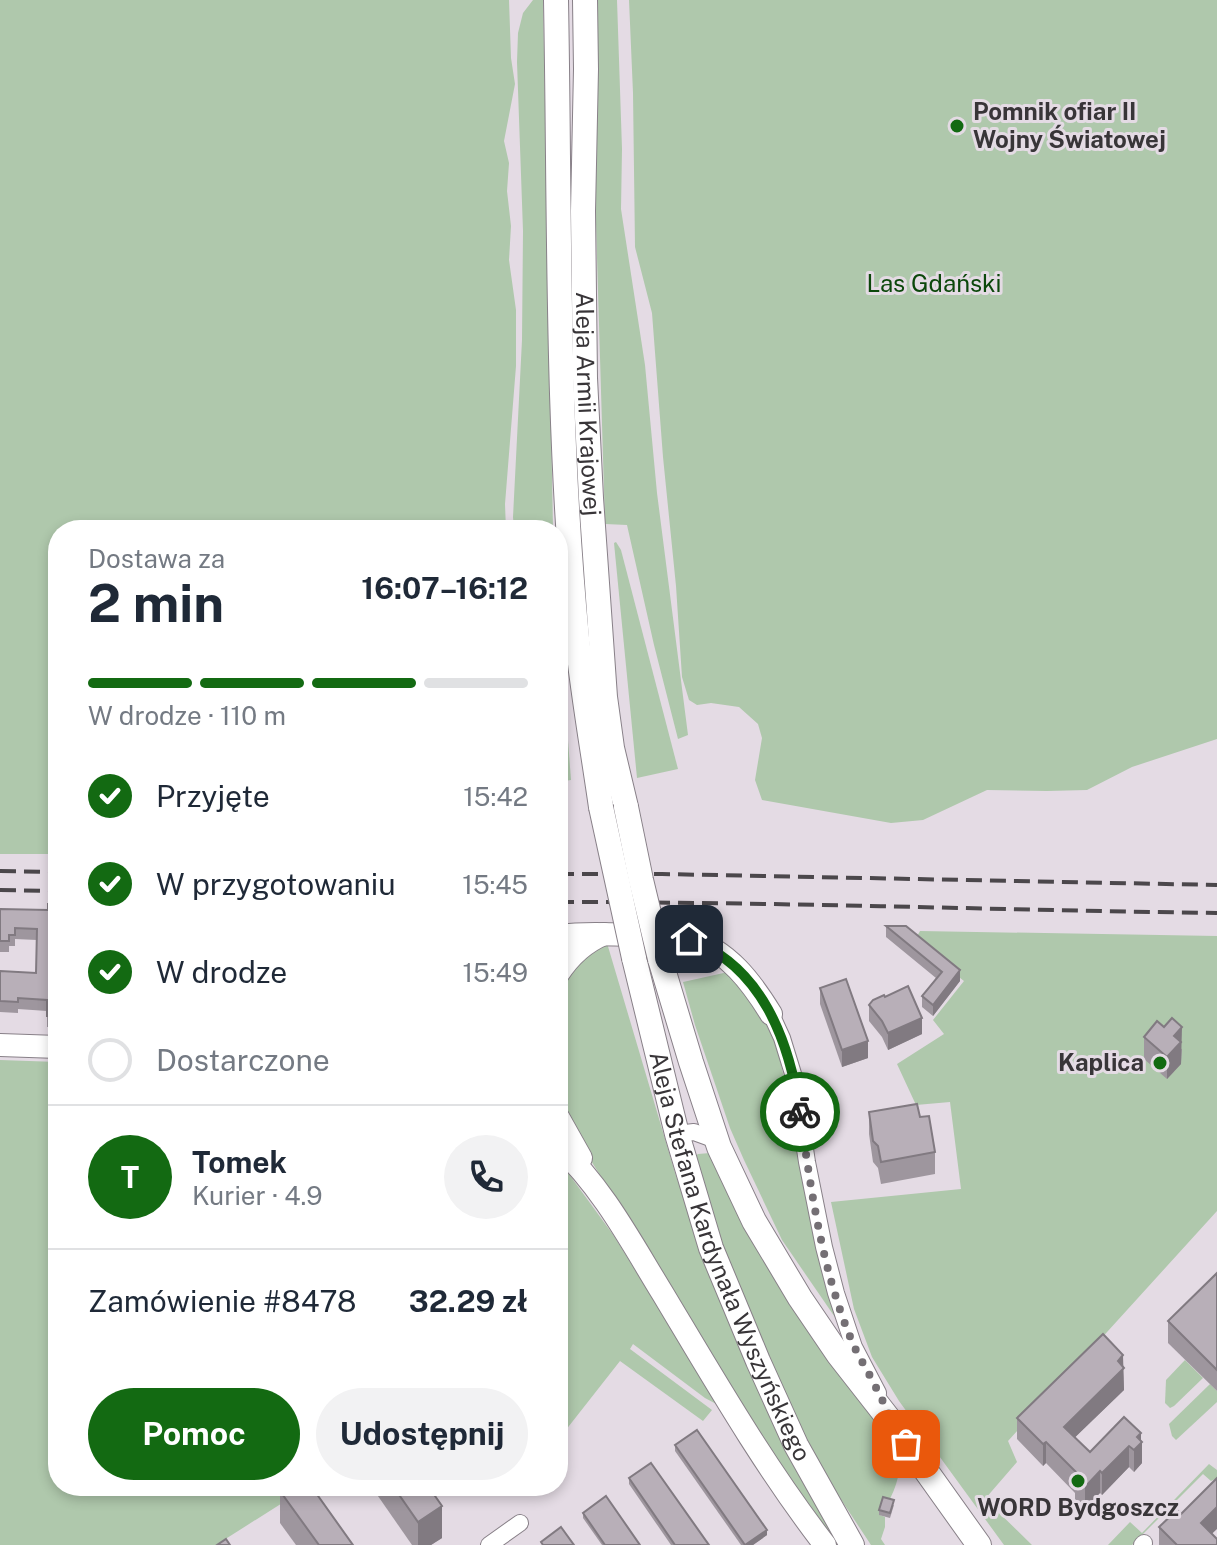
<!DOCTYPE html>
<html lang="pl">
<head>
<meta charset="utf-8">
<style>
	body { margin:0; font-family:"Public Sans",sans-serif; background:#f2f2f3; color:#1f2937; height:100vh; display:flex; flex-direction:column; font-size:30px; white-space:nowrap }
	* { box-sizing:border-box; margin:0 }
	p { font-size:26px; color:#747a83 }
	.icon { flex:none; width:44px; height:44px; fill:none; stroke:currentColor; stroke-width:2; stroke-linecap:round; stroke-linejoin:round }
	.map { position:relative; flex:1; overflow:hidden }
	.sheet { position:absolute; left:48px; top:520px; width:520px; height:976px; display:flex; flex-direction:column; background:#fff; border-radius:32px; box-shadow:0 4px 12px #0003 }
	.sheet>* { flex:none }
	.pin { position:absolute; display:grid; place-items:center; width:68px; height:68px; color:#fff; margin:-34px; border-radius:16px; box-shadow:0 4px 12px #0006 }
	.courier { position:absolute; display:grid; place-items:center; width:80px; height:80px; margin:-40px; border:6px solid #136a12; border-radius:50%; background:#fff; color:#222; box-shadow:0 2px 10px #0007 }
	.summary em { font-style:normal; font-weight:700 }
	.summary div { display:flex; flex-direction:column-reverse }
	.summary { display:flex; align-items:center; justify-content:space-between; height:136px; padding:0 40px }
	h1 { font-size:52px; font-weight:700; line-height:60px }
	.bar { display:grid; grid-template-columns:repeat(4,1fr); gap:12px 8px; align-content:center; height:96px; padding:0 40px }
	.bar i { height:10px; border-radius:6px; background:#e0e1e3 }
	.bar .active { background:#136a12 }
	.bar p { grid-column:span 4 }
	.line { display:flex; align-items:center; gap:20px; padding:0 40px; border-top:2px solid #e0e1e3 }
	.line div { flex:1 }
	.round { display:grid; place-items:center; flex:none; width:84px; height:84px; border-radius:42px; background:#f2f2f3 }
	ol { padding:0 40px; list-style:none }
	li { display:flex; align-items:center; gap:24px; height:88px }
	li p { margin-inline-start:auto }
	li .icon { padding:8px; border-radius:50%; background:#136a12; color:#fff; stroke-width:4 }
	li:last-child { color:#747a83 }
	li i { width:44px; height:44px; border:4px solid #e0e1e3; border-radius:50% }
	.primary-button { display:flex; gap:16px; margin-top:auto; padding:16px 40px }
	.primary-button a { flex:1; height:92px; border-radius:48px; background:#136a12; color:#fff; font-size:32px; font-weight:700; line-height:92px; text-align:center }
	.primary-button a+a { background:#f2f2f3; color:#1f2937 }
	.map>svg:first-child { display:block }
	.green { fill:#afc8ac }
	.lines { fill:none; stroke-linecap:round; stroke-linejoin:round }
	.street-casing { stroke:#888088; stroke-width:18 }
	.secondary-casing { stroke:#888088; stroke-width:24 }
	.primary-casing { stroke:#888088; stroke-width:26 }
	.street { stroke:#fff; stroke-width:16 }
	.secondary { stroke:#fff; stroke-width:22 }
	.primary { stroke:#fff; stroke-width:24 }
	.rail { stroke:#4b474b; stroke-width:4; stroke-dasharray:16 8; stroke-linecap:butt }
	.primary-bridge-casing { stroke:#888088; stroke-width:26; stroke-linecap:butt }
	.primary-bridge { stroke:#fff; stroke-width:24 }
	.wall { fill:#9e969e }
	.shaded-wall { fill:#817a81 }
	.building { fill:#b8afb8; stroke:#817a81; stroke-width:2 }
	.done { stroke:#746f74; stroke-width:8; stroke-dasharray:0 14.4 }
	.route { stroke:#136a12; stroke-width:10 }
	.poi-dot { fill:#136a12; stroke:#e4dbe4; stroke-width:3 }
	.labels { text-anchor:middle; stroke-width:6; stroke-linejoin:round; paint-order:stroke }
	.poi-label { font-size:24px; font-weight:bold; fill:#383538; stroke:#e4dbe4; text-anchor:start }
	.park-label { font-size:24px; fill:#0c480b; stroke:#e4dbe4 }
	.street-label { font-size:24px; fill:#383538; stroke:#e4dbe4 }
</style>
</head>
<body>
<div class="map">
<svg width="1217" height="1545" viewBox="0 0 1217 1545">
	<rect width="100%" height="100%" fill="#e4dbe4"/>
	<!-- green -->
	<g class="green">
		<path d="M 0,0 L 509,0 L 511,58 L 515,84 L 504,141 L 509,163 L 507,191 L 511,226 L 509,260 L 516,310 L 516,366 L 505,504 L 506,530 L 58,530 L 58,854 L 0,854 Z"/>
		<path d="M 533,0 L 543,0 L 553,528 L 514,530 L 513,517 L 522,340 L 523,231 L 517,62 L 518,33 L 523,13 Z"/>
		<path d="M 593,0 L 617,0 L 622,149 L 621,209 L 645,365 L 657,493 L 688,735 L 678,739 L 654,645 L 627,525 L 605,524 L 596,224 Z"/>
		<path d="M 629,0 L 1217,0 L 1217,739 L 1132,767 L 1087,790 L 1047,791 L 987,790 L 923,820 L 891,823 L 762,800 L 755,780 L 762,738 L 758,724 L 739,707 L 711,703 L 697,705 L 689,700 L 682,677 L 676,586 L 663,457 L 652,313 L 635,247 L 633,93 Z"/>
		<path d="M 616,542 L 621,550 L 678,769 L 637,778 L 614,543 Z"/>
		<path d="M 558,607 L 571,780 L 558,782 Z"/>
		<path d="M 920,931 L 1217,936 L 1217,1211 L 1008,1441 L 1017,1462 L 985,1499 L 1032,1545 L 1004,1545 L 899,1401 L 872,1357 L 854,1309 L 831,1202 L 961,1189 L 950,1102 L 916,1105 L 897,1064 L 944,1034 L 933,1020 L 964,981 L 914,942 Z"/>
		<path d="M 607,943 L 676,1176 L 734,1328 L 846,1545 L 837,1545 L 790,1480 L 560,1111 L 558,1103 L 558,988 L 574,968 L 592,952 Z"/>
		<path d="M 728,972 L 757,1005 L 777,1047 L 841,1326 L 782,1240 L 744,1160 L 730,1128 L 695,1025 L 683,982 Z"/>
		<path d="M 0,1060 L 58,1062 L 58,1486 L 309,1486 L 216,1545 L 0,1545 Z"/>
		<path d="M 710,1153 L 899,1456 C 902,1476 892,1499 880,1515 L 885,1517 L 885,1527 L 881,1539 L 885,1545 L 871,1545 L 805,1445 L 732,1275 L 693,1158 L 698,1154 Z"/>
		<path d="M 558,1159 L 614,1236 L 720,1406 L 705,1398 L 633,1344 L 630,1349 L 712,1410 L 703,1421 L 620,1361 L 558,1440 Z"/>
		<path d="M 1185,1360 L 1203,1378 L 1174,1406 L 1170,1408 L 1165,1403 L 1166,1380 Z"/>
		<path d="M 1210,1384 L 1217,1391 L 1217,1402 L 1176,1440 L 1172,1436 L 1169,1424 Z"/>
		<path d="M 1209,1464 L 1217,1470 L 1217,1478 L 1211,1481 L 1203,1474 L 1132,1545 L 1108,1545 L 1130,1522 L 1142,1533 Z"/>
	</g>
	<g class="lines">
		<defs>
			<g id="street">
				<path d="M 771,1014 L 782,1038 L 794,1077 L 807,1162 L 824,1247 L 836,1293 L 854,1347 L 878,1393"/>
				<path d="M 677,1134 L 694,1132 L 716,1140"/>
				<path d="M 489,1545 L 520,1523"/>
				<path d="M 1142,1545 L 1144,1543"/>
			</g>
			<g id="secondary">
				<path d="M 558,936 C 583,933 608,934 634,935 C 652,936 672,934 690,939 C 728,950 752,983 771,1014"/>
				<path d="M 558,974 C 569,957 585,942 604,934"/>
				<path d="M 0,1045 L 58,1047"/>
				<path d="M 558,1117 L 581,1158"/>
				<path d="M 558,1146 C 603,1188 631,1242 663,1294 C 714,1379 764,1466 825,1545"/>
			</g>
			<g id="primary">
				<path d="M 556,0 C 560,213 556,426 577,638 C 583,695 593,751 601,807"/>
				<path id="s1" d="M 585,0 L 586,69 L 583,211 L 585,378 L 591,498 L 605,697 L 612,748 L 626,807"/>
				<path id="s2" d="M 634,958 L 677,1134 L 711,1248 L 758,1361 L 796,1445 L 852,1545"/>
				<path d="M 660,959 L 691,1062 L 719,1147 L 754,1221 L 800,1298 L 838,1354 L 892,1423 L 979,1545"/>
			</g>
		</defs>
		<!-- street casing -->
		<use href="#street" class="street-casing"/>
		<!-- secondary casing -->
		<use href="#secondary" class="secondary-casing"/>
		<!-- primary casing -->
		<use href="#primary" class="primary-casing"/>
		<!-- street -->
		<use href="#street" class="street"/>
		<!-- secondary -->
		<use href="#secondary" class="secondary"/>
		<!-- primary -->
		<use href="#primary" class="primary"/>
		<!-- rail -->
		<g class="rail">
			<path d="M 0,871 L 58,872"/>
			<path d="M 558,874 L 662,874 L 1217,885"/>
			<path d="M 0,890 L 58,891"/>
			<path d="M 558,902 C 778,902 997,910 1217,913"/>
		</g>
		<defs>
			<g id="primary-bridge">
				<path d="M 601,807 L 634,958"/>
				<path d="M 626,807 L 641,880 L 660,959"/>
			</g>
		</defs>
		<!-- primary-bridge casing -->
		<use href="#primary-bridge" class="primary-bridge-casing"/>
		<!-- primary-bridge -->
		<use href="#primary-bridge" class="primary-bridge"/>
	</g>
	<!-- wall -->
	<g class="wall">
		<path d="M 58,905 L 58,1027 L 47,1027 L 47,1011 L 18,1009 L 18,1013 L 0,1012 L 0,971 L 36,973 L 37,940 L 15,939 L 15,946 L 9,946 L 9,952 L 0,952 L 0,909 L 48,910 Z"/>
		<path d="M 886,926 L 960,981 L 933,1016 L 922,1007 L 922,996 L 936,978 L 886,937 Z"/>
		<path d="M 820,988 L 868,1058 L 842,1067 L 820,1004 Z"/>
		<path d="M 869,1005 L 922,1034 L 888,1050 L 882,1037 L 869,1021 Z"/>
		<path d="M 1144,1037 L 1182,1049 L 1181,1064 L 1167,1079 L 1144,1059 Z"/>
		<path d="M 869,1112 L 920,1117 L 935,1152 L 935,1174 L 881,1184 L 878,1168 L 873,1162 L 869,1134 Z"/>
		<path d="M 1217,1273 L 1217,1391 L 1168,1343 L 1168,1321 Z"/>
		<path d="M 1123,1367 L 1124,1390 L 1075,1437 L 1090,1452 L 1141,1440 L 1142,1463 L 1134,1472 L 1129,1467 L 1102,1495 L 1100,1493 L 1085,1508 L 1075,1499 L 1075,1493 L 1046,1463 L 1043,1466 L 1017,1439 L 1017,1418 Z"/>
		<path d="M 675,1445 L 767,1535 L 753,1545 L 741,1545 L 675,1451 Z"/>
		<path d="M 629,1478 L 709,1545 L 671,1545 L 629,1484 Z"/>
		<path d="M 371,1486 L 428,1486 L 442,1538 L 431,1545 L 412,1545 Z"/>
		<path d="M 490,1486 L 512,1486 L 497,1496 Z"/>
		<path d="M 280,1491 L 353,1545 L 296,1545 L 280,1523 Z"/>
		<path d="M 894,1505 L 890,1518 L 879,1515 L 879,1510 Z"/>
		<path d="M 583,1513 L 640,1545 L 602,1545 L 583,1518 Z"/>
		<path d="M 1181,1514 L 1212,1534 L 1217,1545 L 1159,1545 L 1159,1527 Z"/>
	</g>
	<!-- shaded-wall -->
	<g class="shaded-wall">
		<path d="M 960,970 L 960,981 L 933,1016 L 933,1005 Z"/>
		<path d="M 922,1018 L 922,1034 L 888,1050 L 888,1033 Z"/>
		<path d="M 1182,1027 L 1181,1064 L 1167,1079 L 1167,1057 L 1174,1036 Z"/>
		<path d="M 868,1041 L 868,1058 L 842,1067 L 842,1050 Z"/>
		<path d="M 1123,1355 L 1124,1390 L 1064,1448 L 1064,1427 Z"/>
		<path d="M 1141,1433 L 1141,1443 L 1142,1442 L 1142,1463 L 1134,1472 L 1134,1450 L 1137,1437 Z"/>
		<path d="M 1046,1442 L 1046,1463 L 1043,1466 L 1043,1444 Z"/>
		<path d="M 1129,1446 L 1129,1467 L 1102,1495 L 1102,1473 Z"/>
		<path d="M 1100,1471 L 1100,1493 L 1085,1508 L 1085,1487 Z"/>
		<path d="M 497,1486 L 512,1486 L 497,1496 Z"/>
		<path d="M 442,1506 L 442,1538 L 431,1545 L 418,1545 L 418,1522 Z"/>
		<path d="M 1217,1507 L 1217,1529 L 1201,1544 L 1201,1523 Z"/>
		<path d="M 767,1530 L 767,1535 L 753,1545 L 745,1545 Z"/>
	</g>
	<!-- building -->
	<g class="building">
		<path d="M 48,904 L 58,905 L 58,1016 L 47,1016 L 47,1000 L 18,998 L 18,1002 L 0,1001 L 0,971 L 36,973 L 37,929 L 15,928 L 15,935 L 9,935 L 9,941 L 0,941 L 0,909 L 48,910 Z"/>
		<path d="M 886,926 L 906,926 L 960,970 L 933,1005 L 922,996 L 942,972 Z"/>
		<path d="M 846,979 L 868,1041 L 842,1050 L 820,988 Z"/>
		<path d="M 908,986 L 922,1018 L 888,1033 L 882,1021 L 869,1005 L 873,1000 L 884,995 L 885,997 Z"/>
		<path d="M 1172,1018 L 1182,1027 L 1174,1036 L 1181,1042 L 1167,1057 L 1144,1037 L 1157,1021 L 1164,1027 Z"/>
		<path d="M 917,1104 L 920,1117 L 929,1116 L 935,1152 L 881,1162 L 878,1146 L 873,1141 L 869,1112 Z"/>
		<path d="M 1217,1273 L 1217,1370 L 1168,1321 Z"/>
		<path d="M 1103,1334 L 1123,1355 L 1118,1361 L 1124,1368 L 1064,1427 L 1090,1452 L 1124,1417 L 1141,1433 L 1137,1437 L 1142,1442 L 1134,1450 L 1129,1446 L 1102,1473 L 1100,1471 L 1085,1487 L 1075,1477 L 1078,1474 L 1046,1442 L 1043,1444 L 1017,1418 Z"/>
		<path d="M 697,1430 L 767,1530 L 745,1545 L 675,1445 Z"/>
		<path d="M 651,1463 L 709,1545 L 675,1545 L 629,1478 Z"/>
		<path d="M 1217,1478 L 1217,1507 L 1201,1523 L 1217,1539 L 1217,1545 L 1177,1545 L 1159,1527 L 1177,1510 L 1181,1514 Z"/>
		<path d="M 288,1486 L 311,1486 L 353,1545 L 319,1545 L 280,1491 Z"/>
		<path d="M 393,1486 L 428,1486 L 442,1506 L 418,1522 Z"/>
		<path d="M 606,1496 L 640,1545 L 605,1545 L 583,1513 Z"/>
		<path d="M 883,1497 L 894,1500 L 890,1513 L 879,1510 Z"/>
		<path d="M 561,1527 L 574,1545 L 543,1545 L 541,1542 Z"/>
		<path d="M 226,1539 L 230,1545 L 217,1545 Z"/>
	</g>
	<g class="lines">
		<!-- done -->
		<path class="done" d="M 800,1112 C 811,1190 822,1273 854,1346 C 860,1359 868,1371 874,1384 C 886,1406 892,1423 906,1444"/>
		<!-- route -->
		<path class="route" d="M 689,939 C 762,966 789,1040 800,1112"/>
	</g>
	<!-- markers -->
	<g class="poi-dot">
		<circle cx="957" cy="126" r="8"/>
		<circle cx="1160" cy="1063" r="8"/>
		<circle cx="1078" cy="1481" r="8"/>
	</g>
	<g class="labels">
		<!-- poi labels -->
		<g class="poi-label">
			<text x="973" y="120">Pomnik ofiar II<tspan x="973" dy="28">Wojny Światowej</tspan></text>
			<text x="1144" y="1071" text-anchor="end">Kaplica</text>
			<text x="1078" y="1516" text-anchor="middle">WORD Bydgoszcz</text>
		</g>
		<!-- park labels -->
		<g class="park-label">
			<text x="934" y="292">Las Gdański</text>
		</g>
		<!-- street labels -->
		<g class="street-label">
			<text dy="8" stroke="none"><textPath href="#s1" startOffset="404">Aleja Armii Krajowej</textPath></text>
			<text dy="8" stroke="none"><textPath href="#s2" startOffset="314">Aleja Stefana Kardynała Wyszyńskiego</textPath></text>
		</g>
	</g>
</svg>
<div class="pin" style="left:906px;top:1444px;background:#ea580c"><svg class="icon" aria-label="bag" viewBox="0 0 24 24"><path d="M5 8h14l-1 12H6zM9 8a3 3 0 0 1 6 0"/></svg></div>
<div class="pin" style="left:689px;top:939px;background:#1f2937"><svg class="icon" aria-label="home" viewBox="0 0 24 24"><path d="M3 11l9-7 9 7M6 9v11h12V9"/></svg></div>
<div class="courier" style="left:800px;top:1112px"><svg class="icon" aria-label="bike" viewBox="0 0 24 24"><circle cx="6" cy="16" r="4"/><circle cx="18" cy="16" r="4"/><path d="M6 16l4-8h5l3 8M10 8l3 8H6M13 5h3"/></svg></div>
<section class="sheet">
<div class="summary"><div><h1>2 min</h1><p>Dostawa za</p></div><em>16:07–16:12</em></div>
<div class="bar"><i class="active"></i><i class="active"></i><i class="active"></i><i></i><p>W drodze · 110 m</p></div>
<ol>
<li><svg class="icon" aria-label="check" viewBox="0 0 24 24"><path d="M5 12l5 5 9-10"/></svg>Przyjęte<p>15:42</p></li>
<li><svg class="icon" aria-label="check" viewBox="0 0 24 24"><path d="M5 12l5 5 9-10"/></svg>W przygotowaniu<p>15:45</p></li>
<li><svg class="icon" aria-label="check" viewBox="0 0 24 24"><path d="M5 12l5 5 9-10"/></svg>W drodze<p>15:49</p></li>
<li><i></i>Dostarczone</li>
</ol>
<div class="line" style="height:144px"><b class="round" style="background:#136a12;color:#fff">T</b><div><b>Tomek</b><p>Kurier · 4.9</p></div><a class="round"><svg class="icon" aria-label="phone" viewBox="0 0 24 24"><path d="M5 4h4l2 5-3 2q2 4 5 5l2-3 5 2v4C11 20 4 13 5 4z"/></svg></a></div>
<div class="line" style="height:104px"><div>Zamówienie #8478</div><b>32.29 zł</b></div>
<div class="primary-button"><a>Pomoc</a><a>Udostępnij</a></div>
</section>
</div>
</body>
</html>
